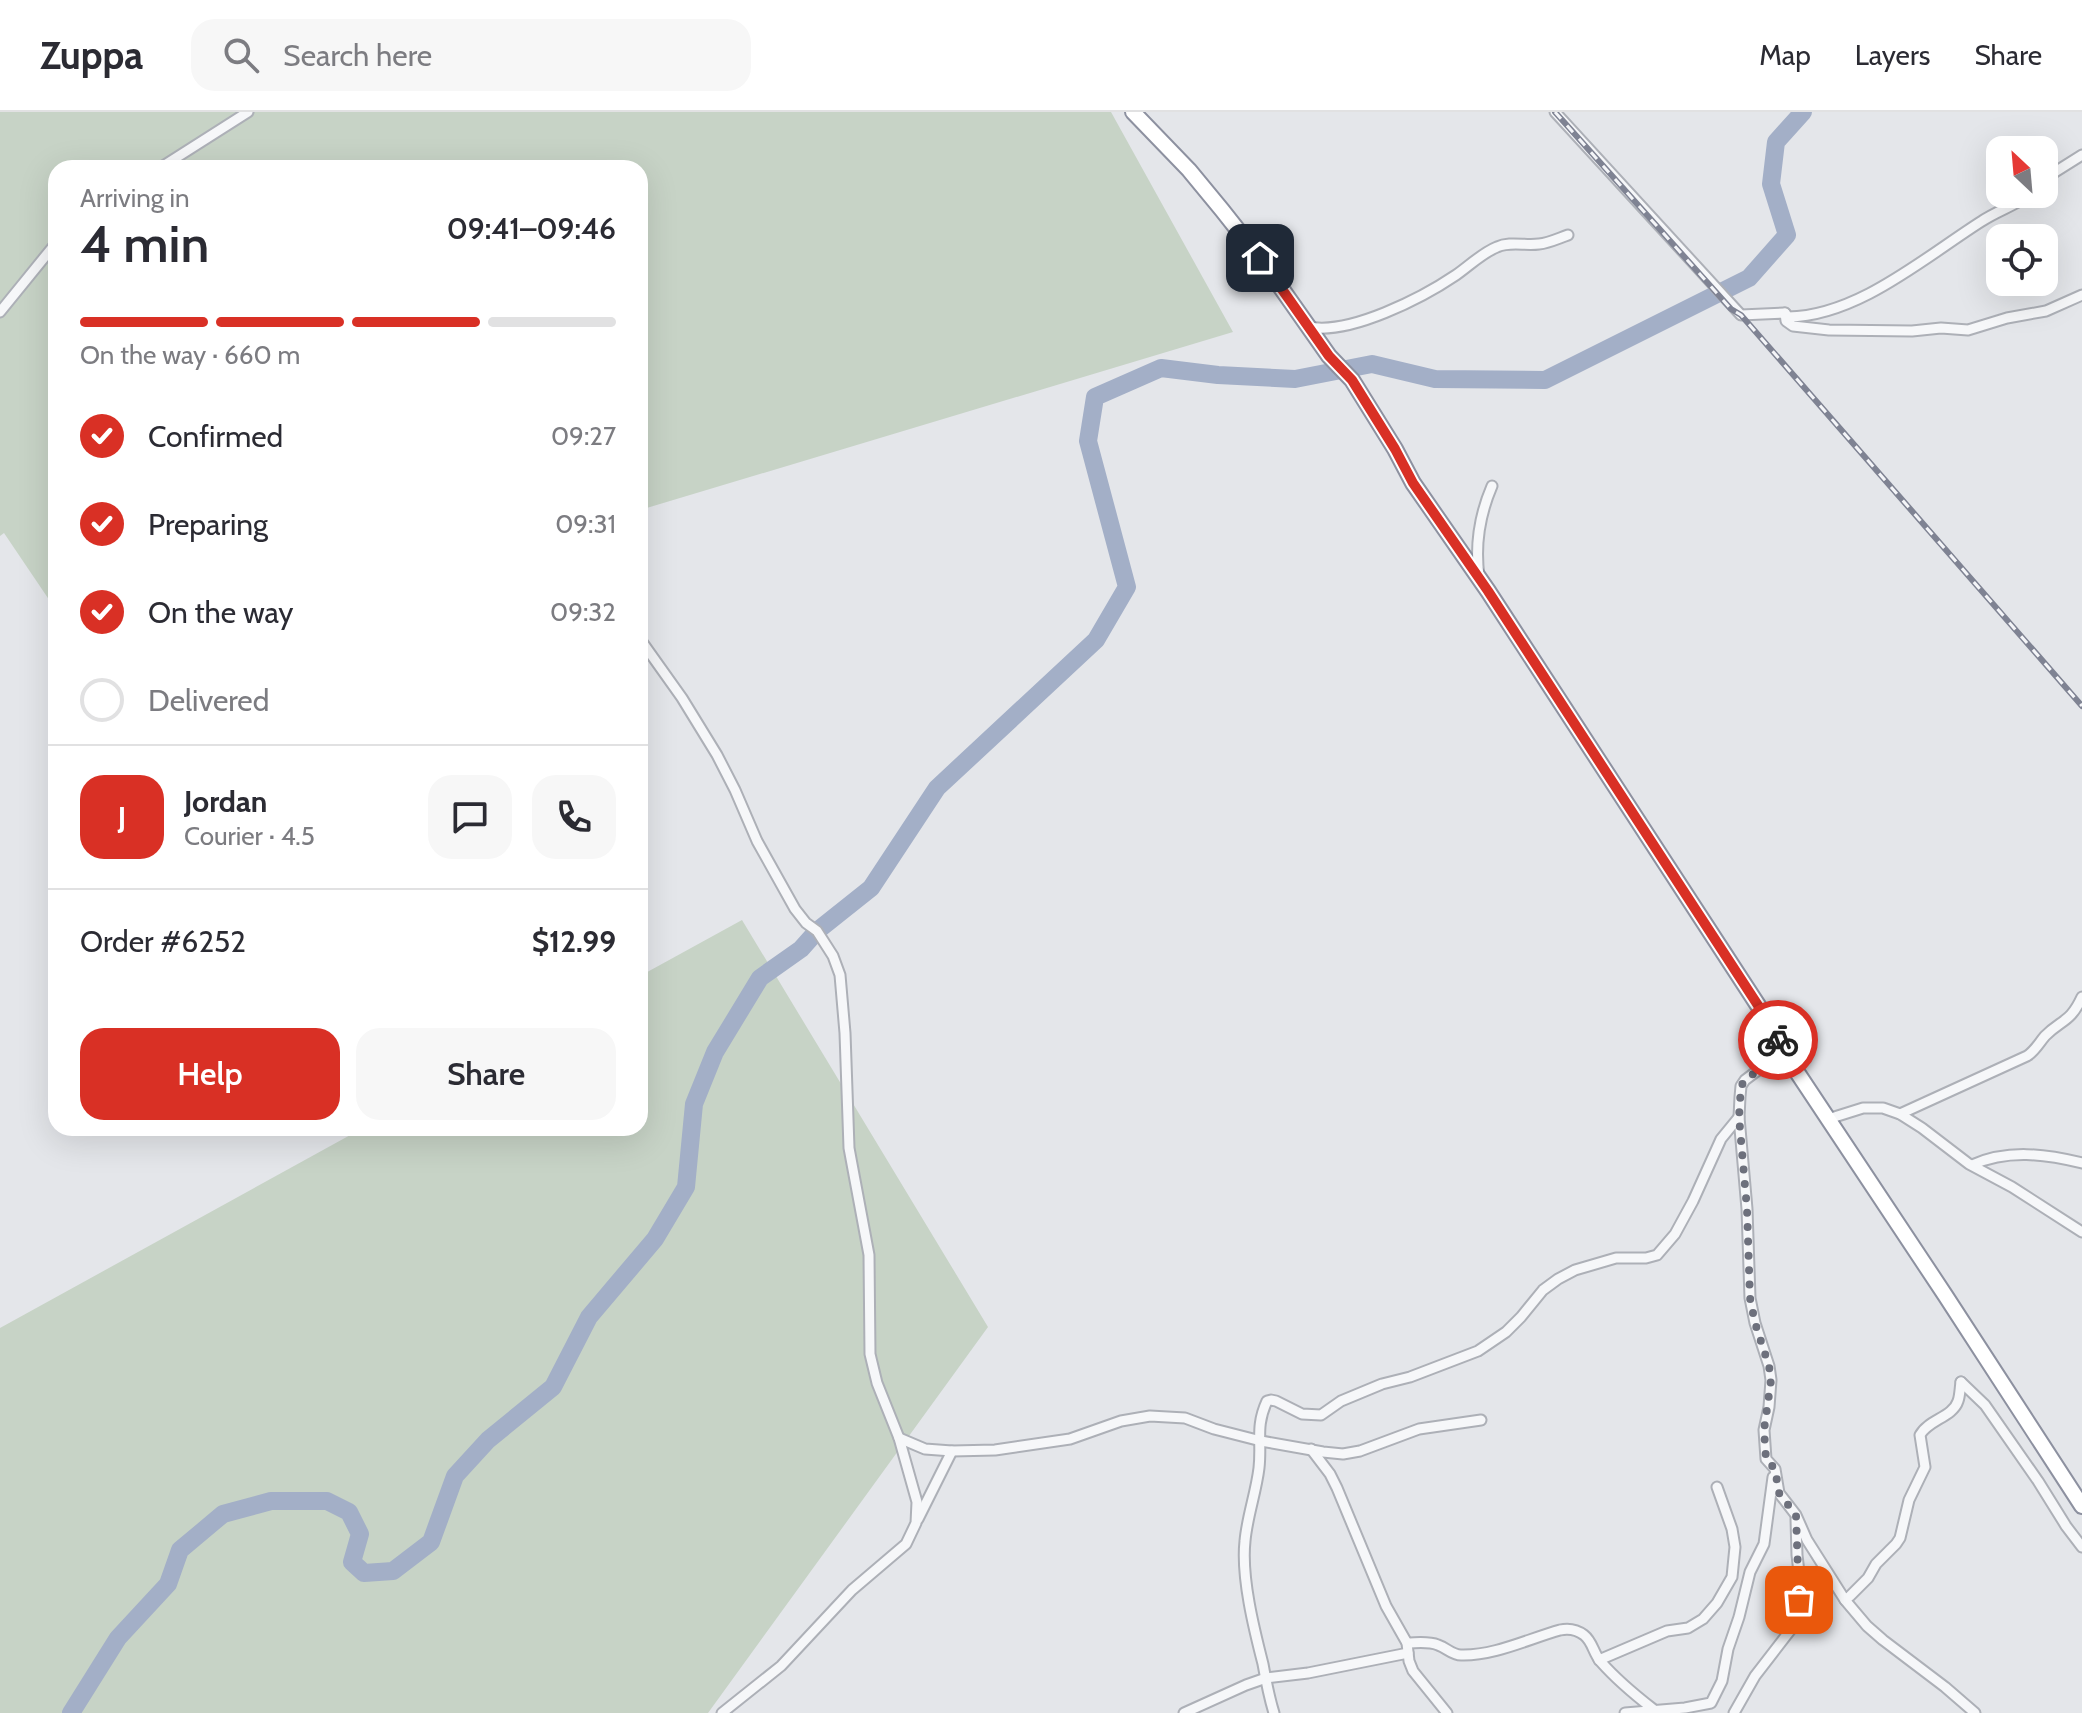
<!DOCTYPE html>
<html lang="en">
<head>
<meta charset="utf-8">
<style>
	body { margin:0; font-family:Cabin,sans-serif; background:#f7f7f7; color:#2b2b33; height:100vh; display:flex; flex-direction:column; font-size:30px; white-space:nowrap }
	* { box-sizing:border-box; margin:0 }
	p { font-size:26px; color:#7c7c81 }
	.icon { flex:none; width:44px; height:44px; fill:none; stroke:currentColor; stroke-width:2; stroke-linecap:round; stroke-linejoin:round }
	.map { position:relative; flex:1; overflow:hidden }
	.details { position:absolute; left:48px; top:48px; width:600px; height:976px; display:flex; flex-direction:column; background:#fff; border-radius:24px; box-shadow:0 8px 32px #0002 }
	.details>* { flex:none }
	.needle { width:52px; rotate:334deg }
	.fabs { position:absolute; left:1986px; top:24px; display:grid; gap:16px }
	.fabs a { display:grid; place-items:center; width:72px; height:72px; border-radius:16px; background:#fff; box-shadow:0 8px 32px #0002; font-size:40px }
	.pin { position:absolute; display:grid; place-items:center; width:68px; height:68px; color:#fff; margin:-34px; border-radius:16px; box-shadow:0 4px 12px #0006 }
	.courier { position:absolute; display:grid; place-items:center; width:80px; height:80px; margin:-40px; border:6px solid #d93025; border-radius:50%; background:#fff; color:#222; box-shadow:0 2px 10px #0007 }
	.head em { font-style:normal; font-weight:600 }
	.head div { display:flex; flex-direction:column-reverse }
	.head { display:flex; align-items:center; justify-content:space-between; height:136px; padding:0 32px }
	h1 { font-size:52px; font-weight:600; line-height:60px }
	.bar { display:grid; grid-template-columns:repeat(4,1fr); gap:12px 8px; align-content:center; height:96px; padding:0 32px }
	.bar i { height:10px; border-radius:6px; background:#e1e1e2 }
	.bar .active { background:#d93025 }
	.bar p { grid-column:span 4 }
	.line { display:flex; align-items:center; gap:20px; padding:0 32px; border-top:2px solid #e1e1e2 }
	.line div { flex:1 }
	.round { display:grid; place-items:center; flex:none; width:84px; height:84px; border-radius:24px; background:#f7f7f7 }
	ol { padding:0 32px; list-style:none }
	li { display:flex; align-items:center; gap:24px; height:88px }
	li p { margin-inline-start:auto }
	li .icon { padding:8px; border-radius:50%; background:#d93025; color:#fff; stroke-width:4 }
	li:last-child { color:#7c7c81 }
	li i { width:44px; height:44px; border:4px solid #e1e1e2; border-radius:50% }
	.action { display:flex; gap:16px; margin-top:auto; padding:16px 32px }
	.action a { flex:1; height:92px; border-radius:24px; background:#d93025; color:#fff; font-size:32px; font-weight:600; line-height:92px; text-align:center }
	.action a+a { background:#f7f7f7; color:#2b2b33 }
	header { display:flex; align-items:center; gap:48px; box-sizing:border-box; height:112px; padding:0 40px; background:#fff; border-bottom:2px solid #e1e1e2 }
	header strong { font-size:38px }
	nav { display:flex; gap:44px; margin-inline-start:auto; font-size:28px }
	.search { width:560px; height:72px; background:#f7f7f7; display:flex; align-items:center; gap:20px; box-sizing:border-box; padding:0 28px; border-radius:24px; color:#7c7c81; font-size:30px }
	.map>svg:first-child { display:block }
	.green { fill:#c7d3c6 }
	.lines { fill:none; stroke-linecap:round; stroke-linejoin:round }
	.river { stroke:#a3afc7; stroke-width:18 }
	.minor-casing { stroke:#adb0b7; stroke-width:13 }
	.highway-casing { stroke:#8d91a0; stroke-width:18 }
	.minor { stroke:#f6f7f9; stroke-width:9 }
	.highway { stroke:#fff; stroke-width:14 }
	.rail-casing { stroke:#7f8393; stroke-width:6 }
	.rail { stroke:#f4f5f8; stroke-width:3; stroke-dasharray:9; stroke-linecap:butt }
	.done { stroke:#6d707c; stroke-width:8; stroke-dasharray:0 14.4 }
	.route { stroke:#d93025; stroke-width:10 }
</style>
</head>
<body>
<header>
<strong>Zuppa</strong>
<div class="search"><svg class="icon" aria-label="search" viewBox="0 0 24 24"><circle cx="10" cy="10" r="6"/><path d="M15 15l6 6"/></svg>Search here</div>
<nav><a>Map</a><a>Layers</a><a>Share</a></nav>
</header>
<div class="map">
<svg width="2082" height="1601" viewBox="0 0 2082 1601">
	<rect width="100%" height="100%" fill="#e4e6ea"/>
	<!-- green -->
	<g class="green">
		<path d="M 0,0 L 1111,0 L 1233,220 L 640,398 L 640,56 L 56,56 L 56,498 L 4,421 L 0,424 Z"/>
		<path d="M 742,808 L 988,1215 L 708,1601 L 0,1601 L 0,1216 L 363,1016 L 640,1016 L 640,864 Z"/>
	</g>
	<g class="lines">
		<!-- river -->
		<path class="river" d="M 71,1601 L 118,1526 L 168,1472 L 180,1438 L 223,1402 L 271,1389 L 327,1389 L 349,1400 L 360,1422 L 352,1450 L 364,1461 L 393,1459 L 431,1430 L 455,1364 L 488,1328 L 553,1275 L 589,1205 L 655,1127 L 686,1075 L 694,992 L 715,940 L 760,866 L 801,837 L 817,819 L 871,776 L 937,676 L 1096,528 L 1127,475 L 1088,329 L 1095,285 L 1161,256 L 1218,263 L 1295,267 L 1372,252 L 1435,267 L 1545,268 L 1749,166 L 1787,123 L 1771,72 L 1776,30 L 1803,0"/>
		<defs>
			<g id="minor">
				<path d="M 1555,0 L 1741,203 L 1785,201 L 1788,205 C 1858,204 1925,145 1982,109 C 1997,99 2016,93 2031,82"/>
				<path d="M 160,56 L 248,0"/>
				<path d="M 2044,71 L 2055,60 L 2082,43"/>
				<path d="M 0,200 L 56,131"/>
				<path d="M 1785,201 L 1786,209 L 1793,214 L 1829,218 L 1912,219 L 1941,216 L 1968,218 L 2007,206 L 2046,199 L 2082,183"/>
				<path d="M 1309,215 C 1350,223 1422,186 1456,163 C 1469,154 1482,141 1497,135 C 1510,129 1525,134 1539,132 C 1549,131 1559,126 1568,123"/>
				<path d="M 1479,464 C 1475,434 1480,402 1492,374"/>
				<path d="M 640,527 L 682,586 L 717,643 L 735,678 L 757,729 L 795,797 L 806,811 L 817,819 L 833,844 L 840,863 L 845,921 L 849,1036 L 869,1143 L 870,1242 L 877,1271 L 899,1326 L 917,1390 L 916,1411 L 906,1432 L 852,1478 L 781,1554 L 722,1601"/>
				<path d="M 1787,945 L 1757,959 L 1745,968 L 1741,974 L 1740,985 L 1739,1005 L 1747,1097 L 1750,1186 L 1755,1211 L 1769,1254 L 1771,1268 L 1769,1295 L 1764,1318 L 1766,1347 L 1775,1357 L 1779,1381 L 1796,1403 L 1807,1428 L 1845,1488 L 1867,1514 L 1883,1528 L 1945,1575 L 1975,1601"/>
				<path d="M 1900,1002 L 2027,944 C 2035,939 2039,931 2045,924 C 2062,907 2070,911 2082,885"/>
				<path d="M 1828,1007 L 1863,996 L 1883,996 L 1900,1002 L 1922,1016 L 1969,1052 L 2012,1075 L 2082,1120"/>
				<path d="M 1972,1053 C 2008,1037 2045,1042 2082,1051"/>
				<path d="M 1961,1270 L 1985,1293 L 2038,1369 L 2066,1414 L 2082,1435"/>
				<path d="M 899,1326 L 925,1337 L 952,1339 L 995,1338 L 1070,1327 L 1121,1309 L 1150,1304 L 1185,1306 L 1214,1317 L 1261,1329 L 1323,1340 L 1343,1342 L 1360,1339 L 1419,1317 L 1481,1308"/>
				<path d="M 1311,1337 L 1330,1362 L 1337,1376 L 1386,1494 L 1407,1531 L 1409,1549 L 1413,1559 L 1447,1601"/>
				<path d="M 918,1407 L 952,1339"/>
				<path d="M 1845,1488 L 1850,1484 L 1868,1466 L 1876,1452 L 1896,1432 L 1900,1426 L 1909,1388 L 1925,1355 L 1920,1323 C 1928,1308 1953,1305 1958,1289 C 1960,1284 1960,1276 1961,1270"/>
				<path d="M 1407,1531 C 1417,1531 1428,1529 1438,1533 C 1447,1536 1452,1543 1461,1543 C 1494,1544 1528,1527 1560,1518 C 1569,1516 1576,1517 1584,1523 C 1593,1530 1593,1541 1601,1550 C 1616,1567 1635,1583 1653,1597"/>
				<path d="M 1599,1548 L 1667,1519 L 1688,1516 L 1703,1507 L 1717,1491 L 1732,1465 L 1735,1435 L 1732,1417 L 1717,1375"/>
				<path d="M 1184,1601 L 1246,1573 L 1266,1566 L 1308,1561 L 1408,1541"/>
				<path d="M 1274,1601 C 1269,1585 1266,1569 1263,1552 C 1254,1517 1241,1465 1245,1429 C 1247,1405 1256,1381 1259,1356 C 1262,1329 1255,1315 1267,1289 L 1271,1288 L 1276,1289 L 1302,1302 L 1321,1303 L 1341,1289 L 1382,1272 L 1410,1265 L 1478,1239 L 1506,1220 L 1521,1205 L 1543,1178 L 1558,1167 L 1575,1158 L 1616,1146 L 1646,1146 L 1657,1143 L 1675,1122 L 1693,1089 L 1721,1027 L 1739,1005"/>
				<path d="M 1625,1601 L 1685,1596 L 1711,1591 L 1722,1569 L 1728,1537 L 1739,1505 L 1750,1460 L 1764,1432 L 1773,1365"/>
				<path d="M 1734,1601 L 1755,1564 L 1792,1516 L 1796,1502 L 1799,1488 L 1800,1469 L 1797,1443 L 1796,1407"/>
			</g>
			<path id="highway" d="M 1133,0 L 1189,58 L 1222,98 L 1260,146 L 1329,244 L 1352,268 L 1395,337 L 1413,371 L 1488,479 L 1763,901 L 1787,945 L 1945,1183 L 2082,1394"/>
		</defs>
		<!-- minor casing -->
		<use href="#minor" class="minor-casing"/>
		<!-- highway casing -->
		<use href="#highway" class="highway-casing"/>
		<!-- minor -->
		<use href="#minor" class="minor"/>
		<!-- highway -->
		<use href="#highway" class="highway"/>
		<defs>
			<path id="rail" d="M 1555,0 L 1731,197 L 1741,203 L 2082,594"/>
		</defs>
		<!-- rail casing -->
		<use href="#rail" class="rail-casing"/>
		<!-- rail -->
		<use href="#rail" class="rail"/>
	</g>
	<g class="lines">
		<!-- done -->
		<path class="done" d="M 1778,928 L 1787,945 L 1757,959 L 1745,968 L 1741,974 L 1739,1005 L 1747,1097 L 1750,1186 L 1755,1211 L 1769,1254 L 1771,1268 L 1764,1318 L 1766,1347 L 1775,1357 L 1779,1381 L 1796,1403 L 1799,1488"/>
		<!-- route -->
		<path class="route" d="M 1260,146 L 1329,244 L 1352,268 L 1395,337 L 1413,371 L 1488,479 L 1763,901 L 1778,928"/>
	</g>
</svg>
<div class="fabs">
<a><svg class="needle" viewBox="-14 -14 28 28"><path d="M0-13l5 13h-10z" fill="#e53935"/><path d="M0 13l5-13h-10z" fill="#7c7c81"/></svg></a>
<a><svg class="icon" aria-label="locate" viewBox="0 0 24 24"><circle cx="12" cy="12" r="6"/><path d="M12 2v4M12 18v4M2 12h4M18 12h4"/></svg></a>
</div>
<div class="pin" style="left:1799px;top:1488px;background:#ea580c"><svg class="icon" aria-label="bag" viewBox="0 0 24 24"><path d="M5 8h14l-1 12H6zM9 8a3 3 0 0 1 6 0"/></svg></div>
<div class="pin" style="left:1260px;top:146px;background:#1f2937"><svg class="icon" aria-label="home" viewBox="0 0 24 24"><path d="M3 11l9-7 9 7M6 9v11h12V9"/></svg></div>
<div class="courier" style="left:1778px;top:928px"><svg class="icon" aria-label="bike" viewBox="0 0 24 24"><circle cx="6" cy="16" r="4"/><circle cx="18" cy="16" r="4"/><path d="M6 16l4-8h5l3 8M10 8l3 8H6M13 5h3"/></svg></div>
<section class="details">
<div class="head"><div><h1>4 min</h1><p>Arriving in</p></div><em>09:41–09:46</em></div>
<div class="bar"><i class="active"></i><i class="active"></i><i class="active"></i><i></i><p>On the way · 660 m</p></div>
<ol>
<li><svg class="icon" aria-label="check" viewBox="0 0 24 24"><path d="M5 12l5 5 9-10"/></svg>Confirmed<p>09:27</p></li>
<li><svg class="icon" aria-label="check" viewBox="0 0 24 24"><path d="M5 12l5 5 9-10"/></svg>Preparing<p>09:31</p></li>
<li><svg class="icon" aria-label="check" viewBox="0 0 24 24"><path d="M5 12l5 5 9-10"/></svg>On the way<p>09:32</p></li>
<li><i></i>Delivered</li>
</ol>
<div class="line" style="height:144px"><b class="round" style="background:#d93025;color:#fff">J</b><div><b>Jordan</b><p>Courier · 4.5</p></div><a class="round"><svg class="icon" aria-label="chat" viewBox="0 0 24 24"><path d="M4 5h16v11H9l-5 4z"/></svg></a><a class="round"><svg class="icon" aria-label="phone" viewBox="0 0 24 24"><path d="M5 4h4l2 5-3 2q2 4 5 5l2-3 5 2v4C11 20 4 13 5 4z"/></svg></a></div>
<div class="line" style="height:104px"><div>Order #6252</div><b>$12.99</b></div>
<div class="action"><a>Help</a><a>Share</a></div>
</section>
</div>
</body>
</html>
